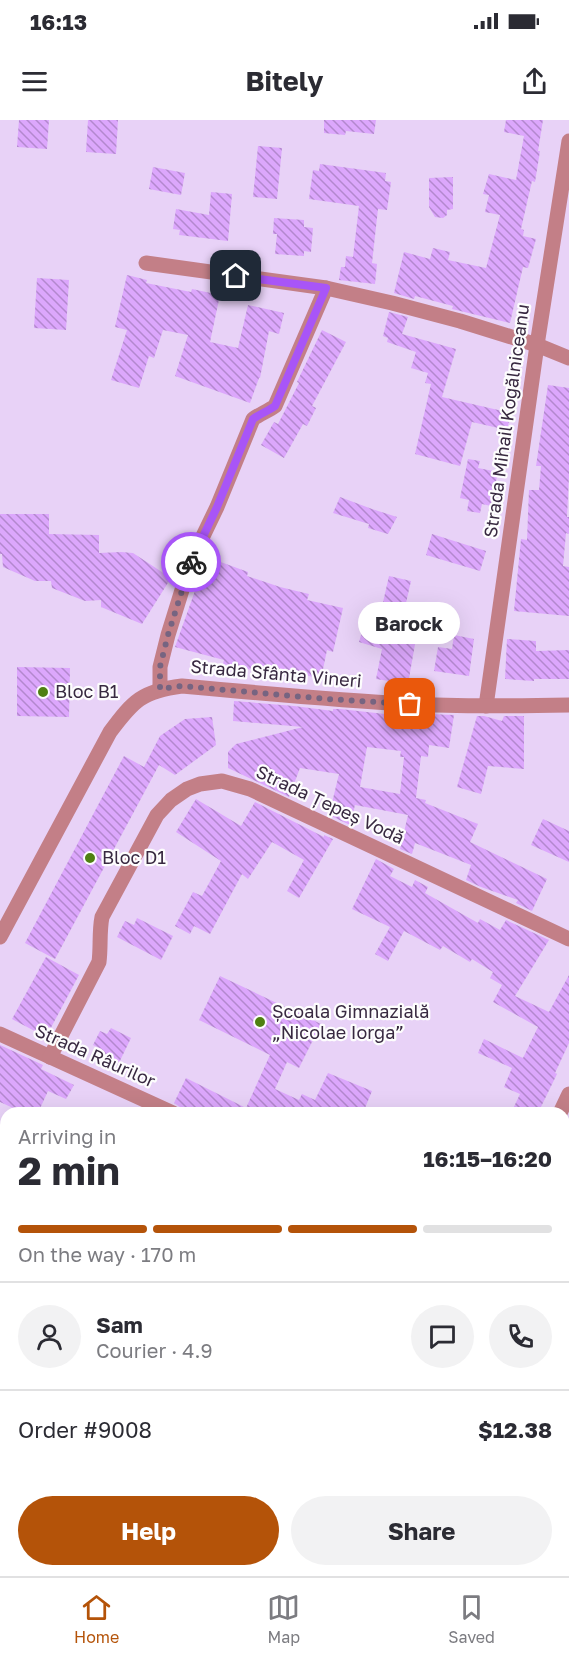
<!DOCTYPE html>
<html lang="en">
<head>
<meta charset="utf-8">
<style>
	body { margin:0; font-family:"Golos Text",sans-serif; background:#f2f2f3; color:#2b2b33; height:100vh; display:flex; flex-direction:column; font-size:22px; white-space:nowrap }
	* { box-sizing:border-box; margin:0 }
	p { font-size:20px; color:#7c7c81 }
	.icon { flex:none; width:33px; height:33px; fill:none; stroke:currentColor; stroke-width:2; stroke-linecap:round; stroke-linejoin:round }
	.map { position:relative; flex:1; overflow:hidden }
	.side { position:absolute; left:0px; top:987px; width:570px; height:470px; display:flex; flex-direction:column; background:#fff; border-radius:18px 18px 0 0; box-shadow:0 6px 24px #0002 }
	.side>* { flex:none }
	.pin { position:absolute; display:grid; place-items:center; width:51px; height:51px; color:#fff; margin:-26px; border-radius:12px; box-shadow:0 3px 9px #0006 }
	.courier { position:absolute; display:grid; place-items:center; width:60px; height:60px; margin:-30px; border:4px solid #a855f7; border-radius:50%; background:#fff; color:#222; box-shadow:0 2px 8px #0007 }
	.bubble { position:absolute; height:42px; border-radius:21px; background:#fff; box-shadow:0 6px 24px #0002; font-size:20px; font-weight:700; line-height:42px; text-align:center }
	.summary em { font-style:normal; font-weight:700 }
	.summary div { display:flex; flex-direction:column-reverse }
	.summary { display:flex; align-items:center; justify-content:space-between; height:102px; padding:0 18px }
	h1 { font-size:39px; font-weight:700; line-height:45px }
	.bar { display:grid; grid-template-columns:repeat(4,1fr); gap:9px 6px; align-content:center; height:72px; padding:0 18px }
	.bar i { height:8px; border-radius:4px; background:#e1e1e2 }
	.bar .selected { background:#b45309 }
	.bar p { grid-column:span 4 }
	.line { display:flex; align-items:center; gap:15px; padding:0 18px; border-top:2px solid #e1e1e2 }
	.line div { flex:1 }
	.round { display:grid; place-items:center; flex:none; width:63px; height:63px; border-radius:32px; background:#f2f2f3 }
	.cta { display:flex; gap:12px; margin-top:auto; padding:12px 18px }
	.cta a { flex:1; height:69px; border-radius:36px; background:#b45309; color:#fff; font-size:24px; font-weight:700; line-height:69px; text-align:center }
	.cta a+a { background:#f2f2f3; color:#2b2b33 }
	.status { display:flex; justify-content:space-between; align-items:center; height:42px; padding:0 30px; background:#fff; direction:ltr }
	.status svg { height:16px; fill:currentColor }
	header { display:flex; justify-content:space-between; align-items:center; height:78px; padding:0 18px; background:#fff; font-size:27px; font-weight:700 }
	.tabs { display:flex; justify-content:space-around; align-items:center; height:84px; border-top:2px solid #e1e1e2; background:#fff; font-size:16px; color:#7c7c81 }
	.tabs a { display:grid; justify-items:center; gap:3px }
	.tabs .selected { color:#b45309 }
	.map>svg:first-child { display:block }
	.building { fill:url(#building-back-hatch); fill-rule:evenodd }
	.lines { fill:none; stroke-linecap:round; stroke-linejoin:round }
	.minor { stroke:#c37f87; stroke-width:15 }
	.secondary { stroke:#b04f5f; stroke-width:15 }
	.rail { stroke:#7c6a87; stroke-width:4.5; stroke-dasharray:12 6; stroke-linecap:butt }
	.done { stroke:#766481; stroke-width:6; stroke-dasharray:0 10.8 }
	.route { stroke:#a855f7; stroke-width:8 }
	.poi-dot { fill:#4f8012; stroke:#fdfdfd; stroke-width:2 }
	.labels { text-anchor:middle; stroke-width:4.5; stroke-linejoin:round; paint-order:stroke }
	.street-label { font-size:18px; fill:#382941; stroke:#fdfdfd }
	.poi-label { font-size:18px; fill:#382941; stroke:#fdfdfd; text-anchor:start }
</style>
</head>
<body>
<div class="status"><b>16:13</b><svg viewBox="0 0 49 12"><path d="M0 12V9h3v3zM5 12V6h3v6zM10 12V3h3v9zM15 12V0h3v12zM26 1h20v11H26zM47 4h2v5h-2z"/></svg></div>
<header><svg class="icon" aria-label="menu" viewBox="0 0 24 24"><path d="M4 6h16M4 12h16M4 18h16"/></svg>Bitely<svg class="icon" aria-label="share" viewBox="0 0 24 24"><path d="M12 15V3M7 8l5-5 5 5M5 13v7h14v-7"/></svg></header>
<div class="map">
<svg width="569" height="1456" viewBox="0 0 569 1456">
	<defs>
		<pattern id="building-back-hatch" width="6" height="6" patternUnits="userSpaceOnUse" patternTransform="scale(1.5)"><rect width="6" height="6" fill="#dca7fc"/><path d="M-1 5l2 2M0 0l6 6M5-1l2 2" fill="none" stroke="#b388ce"/></pattern>
	</defs>
	<rect width="100%" height="100%" fill="#e8d2f7"/>
	<!-- building -->
	<g class="building">
		<path d="M 19,0 L 49,0 L 47,29 L 17,27 Z"/>
		<path d="M 88,0 L 118,0 L 116,34 L 86,32 Z"/>
		<path d="M 324,0 L 376,0 L 374,14 L 346,11 L 345,15 L 324,13 Z"/>
		<path d="M 506,0 L 543,0 L 538,31 L 540,31 L 535,62 L 532,61 L 521,109 L 524,110 L 523,116 L 536,119 L 528,148 L 523,147 L 510,203 L 452,189 L 453,186 L 415,176 L 414,179 L 394,173 L 404,132 L 430,139 L 433,128 L 450,132 L 448,140 L 486,148 L 500,95 L 485,92 L 489,75 L 483,74 L 489,54 L 516,60 L 524,16 L 504,12 Z"/>
		<path d="M 258,26 L 282,28 L 277,79 L 253,77 Z"/>
		<path d="M 320,44 L 386,53 L 385,61 L 391,62 L 387,90 L 378,89 L 372,143 L 377,144 L 375,164 L 339,160 L 341,147 L 345,147 L 346,136 L 353,137 L 359,86 L 309,79 L 313,50 L 319,51 Z"/>
		<path d="M 153,47 L 185,53 L 181,75 L 149,69 Z"/>
		<path d="M 453,57 L 453,89 L 447,90 L 447,95 L 443,98 L 435,97 L 429,87 L 429,58 Z"/>
		<path d="M 211,72 L 232,74 L 228,121 L 179,115 L 180,110 L 173,109 L 176,89 L 209,95 Z"/>
		<path d="M 274,98 L 304,100 L 304,107 L 313,108 L 311,132 L 304,131 L 304,136 L 275,134 L 277,114 L 273,114 Z"/>
		<path d="M 127,155 L 147,160 L 146,163 L 191,172 L 192,169 L 220,175 L 210,222 L 238,228 L 248,185 L 284,193 L 279,214 L 269,211 L 260,258 L 259,258 L 250,283 L 175,256 L 188,215 L 163,210 L 154,238 L 149,236 L 139,268 L 111,260 L 127,210 L 115,207 Z"/>
		<path d="M 37,158 L 69,160 L 66,210 L 34,208 Z"/>
		<path d="M 389,192 L 408,197 L 402,214 L 456,229 L 442,277 L 511,293 L 507,310 L 472,302 L 460,346 L 415,334 L 431,264 L 425,263 L 428,253 L 411,248 L 416,232 L 387,222 L 388,218 L 383,216 Z"/>
		<path d="M 322,210 L 346,222 L 312,286 L 316,288 L 307,306 L 303,304 L 284,338 L 261,325 L 274,302 L 278,304 L 299,263 L 297,262 Z"/>
		<path d="M 548,265 L 569,268 L 569,355 L 567,397 L 569,397 L 569,414 L 566,413 L 563,446 L 569,447 L 569,496 L 514,491 L 521,419 L 527,420 L 529,370 L 539,370 L 541,346 L 536,346 Z"/>
		<path d="M 468,339 L 480,341 L 478,348 L 498,352 L 491,386 L 482,384 L 480,393 L 467,391 L 469,380 L 460,378 Z"/>
		<path d="M 340,377 L 372,389 L 397,397 L 388,414 L 368,408 L 369,404 L 333,393 Z"/>
		<path d="M 0,394 L 49,394 L 49,414 L 99,415 L 99,433 L 121,432 L 133,433 L 171,458 L 142,504 L 101,487 L 101,480 L 85,481 L 52,468 L 51,461 L 35,461 L 3,447 L 2,434 L 0,434 Z"/>
		<path d="M 432,414 L 486,431 L 480,451 L 426,435 Z"/>
		<path d="M 207,437 L 248,452 L 247,456 L 280,467 L 309,474 L 307,480 L 343,488 L 333,532 L 327,530 L 321,559 L 293,552 L 292,558 L 223,544 L 224,540 L 175,527 Z"/>
		<path d="M 389,456 L 411,461 L 400,509 L 417,513 L 408,564 L 376,559 L 382,529 L 359,522 L 369,488 L 381,491 Z"/>
		<path d="M 454,515 L 474,519 L 469,556 L 434,551 L 438,527 L 452,529 Z"/>
		<path d="M 507,519 L 536,521 L 536,531 L 569,530 L 569,559 L 534,559 L 534,561 L 505,559 Z"/>
		<path d="M 17,547 L 70,548 L 69,597 L 17,596 Z"/>
		<path d="M 234,581 L 294,586 L 333,591 L 333,589 L 340,589 L 403,596 L 403,593 L 454,595 L 449,628 L 429,625 L 428,637 L 421,636 L 416,678 L 426,680 L 425,683 L 478,704 L 470,722 L 547,759 L 532,791 L 516,783 L 518,780 L 481,767 L 466,760 L 471,745 L 415,723 L 412,734 L 400,729 L 408,695 L 355,685 L 350,705 L 329,695 L 339,654 L 300,648 L 289,677 L 228,648 L 228,632 L 236,624 L 303,607 L 233,601 ZM 367,627 L 401,631 L 400,637 L 404,637 L 400,674 L 360,667 Z"/>
		<path d="M 477,596 L 484,596 L 502,601 L 504,596 L 524,596 L 524,649 L 488,646 L 481,674 L 457,667 Z"/>
		<path d="M 212,597 L 216,625 L 175,655 L 159,645 L 55,839 L 25,823 L 124,636 L 144,647 L 160,616 L 185,599 Z"/>
		<path d="M 196,679 L 241,706 L 255,682 L 324,717 L 324,715 L 333,719 L 299,778 L 287,771 L 304,740 L 272,722 L 248,759 L 242,754 L 210,814 L 194,806 L 190,814 L 175,806 L 193,772 L 202,776 L 221,741 L 176,712 Z"/>
		<path d="M 543,699 L 569,711 L 569,742 L 531,725 Z"/>
		<path d="M 376,739 L 394,749 L 390,756 L 412,767 L 415,760 L 428,767 L 425,773 L 478,803 L 480,799 L 500,810 L 506,800 L 549,820 L 515,876 L 549,892 L 569,855 L 569,923 L 555,953 L 557,954 L 538,993 L 511,993 L 520,974 L 504,967 L 512,948 L 478,933 L 484,919 L 523,938 L 538,907 L 493,882 L 502,865 L 490,858 L 493,852 L 472,839 L 470,842 L 443,826 L 440,830 L 404,811 L 388,841 L 375,834 L 390,807 L 352,789 Z"/>
		<path d="M 137,798 L 173,816 L 161,840 L 117,817 L 125,801 L 134,805 Z"/>
		<path d="M 46,837 L 79,855 L 46,917 L 12,899 Z"/>
		<path d="M 220,856 L 321,904 L 299,948 L 287,942 L 275,969 L 299,980 L 302,974 L 315,980 L 328,953 L 372,971 L 363,993 L 189,993 L 174,983 L 186,958 L 246,988 L 270,935 L 199,900 Z"/>
		<path d="M 111,908 L 131,918 L 116,949 L 97,940 L 102,929 L 93,925 L 100,911 L 107,914 Z"/>
		<path d="M 0,925 L 43,945 L 41,949 L 74,965 L 66,979 L 48,971 L 38,993 L 24,993 L 0,982 Z"/>
	</g>
	<g class="lines">
		<!-- minor -->
		<g class="minor">
			<path d="M 146,143 L 326,168 L 392,183 L 460,201 L 537,225 L 569,238"/>
			<path d="M 160,569 L 160,547 L 168,515 L 191,441 L 217,387 L 253,299 C 260,294 268,291 275,286 L 326,168"/>
			<path d="M 486,586 L 537,225 L 569,21"/>
			<path d="M 0,817 L 110,612 C 133,581 142,571 182,566 C 258,573 334,580 409,584 C 463,587 516,586 569,585"/>
			<path d="M 0,914 L 173,993"/>
			<path d="M 50,937 L 99,842 C 101,827 99,812 102,797 L 157,695 L 171,680 L 187,669 L 200,664 L 222,661 L 250,669 L 569,819"/>
			<path d="M 560,993 L 569,974"/>
			<path d="M 564,1174 L 569,1177"/>
		</g>
		<!-- secondary -->
		<g class="secondary">
			<path d="M 564,1245 L 569,1242"/>
			<path d="M 564,1388 L 569,1385"/>
			<path d="M 236,1456 L 244,1450"/>
			<path d="M 458,1456 L 467,1450"/>
		</g>
		<!-- rail -->
		<g class="rail">
			<path d="M 564,1321 L 569,1318"/>
			<path d="M 355,1456 L 363,1450"/>
		</g>
	</g>
	<g class="lines">
		<!-- done -->
		<path class="done" d="M 191,442 L 168,515 L 160,547 L 160,569 L 182,566 L 327,579 L 410,584"/>
		<!-- route -->
		<path class="route" d="M 191,442 L 217,387 L 253,299 C 260,294 268,291 275,286 L 326,168 L 236,156"/>
	</g>
	<!-- markers -->
	<g class="poi-dot">
		<circle cx="43" cy="572" r="6"/>
		<circle cx="90" cy="738" r="6"/>
		<circle cx="260" cy="902" r="6"/>
	</g>
	<g class="labels">
		<!-- street labels -->
		<g class="street-label">
			<text transform="translate(507 301) rotate(-82)" y="6">Strada Mihail Kogălniceanu</text>
			<text transform="translate(276 554) rotate(5)" y="6">Strada Sfânta Vineri</text>
			<text transform="translate(330 685) rotate(25)" y="6">Strada Țepeș Vodă</text>
			<text transform="translate(95 936) rotate(24)" y="6">Strada Râurilor</text>
		</g>
		<!-- poi labels -->
		<g class="poi-label">
			<text x="55" y="578">Bloc B1</text>
			<text x="102" y="744">Bloc D1</text>
			<text x="272" y="898">Școala Gimnazială<tspan x="272" dy="21">„Nicolae Iorga”</tspan></text>
		</g>
	</g>
</svg>
<div class="pin" style="left:410px;top:584px;background:#ea580c"><svg class="icon" aria-label="bag" viewBox="0 0 24 24"><path d="M5 8h14l-1 12H6zM9 8a3 3 0 0 1 6 0"/></svg></div>
<div class="pin" style="left:236px;top:156px;background:#1f2937"><svg class="icon" aria-label="home" viewBox="0 0 24 24"><path d="M3 11l9-7 9 7M6 9v11h12V9"/></svg></div>
<div class="courier" style="left:191px;top:442px"><svg class="icon" aria-label="bike" viewBox="0 0 24 24"><circle cx="6" cy="16" r="4"/><circle cx="18" cy="16" r="4"/><path d="M6 16l4-8h5l3 8M10 8l3 8H6M13 5h3"/></svg></div>
<div class="bubble" style="left:358px;top:482px;width:102px">Barock</div>
<section class="side">
<div class="summary"><div><h1>2 min</h1><p>Arriving in</p></div><em>16:15–16:20</em></div>
<div class="bar"><i class="selected"></i><i class="selected"></i><i class="selected"></i><i></i><p>On the way · 170 m</p></div>
<div class="line" style="height:108px"><a class="round"><svg class="icon" aria-label="person" viewBox="0 0 24 24"><circle cx="12" cy="8" r="4"/><path d="M4 21q1-7 8-7t8 7"/></svg></a><div><b>Sam</b><p>Courier · 4.9</p></div><a class="round"><svg class="icon" aria-label="chat" viewBox="0 0 24 24"><path d="M4 5h16v11H9l-5 4z"/></svg></a><a class="round"><svg class="icon" aria-label="phone" viewBox="0 0 24 24"><path d="M5 4h4l2 5-3 2q2 4 5 5l2-3 5 2v4C11 20 4 13 5 4z"/></svg></a></div>
<div class="line" style="height:78px"><div>Order #9008</div><b>$12.38</b></div>
<div class="cta"><a>Help</a><a>Share</a></div>
</section>
</div>
<nav class="tabs">
<a class="selected"><svg class="icon" aria-label="home" viewBox="0 0 24 24"><path d="M3 11l9-7 9 7M6 9v11h12V9"/></svg>Home</a>
<a><svg class="icon" aria-label="map" viewBox="0 0 24 24"><path d="M3 6l6-2 6 2 6-2v14l-6 2-6-2-6 2zM9 4v14M15 6v14"/></svg>Map</a>
<a><svg class="icon" aria-label="saved" viewBox="0 0 24 24"><path d="M7 4h10v16l-5-4-5 4z"/></svg>Saved</a>
</nav>
</body>
</html>
